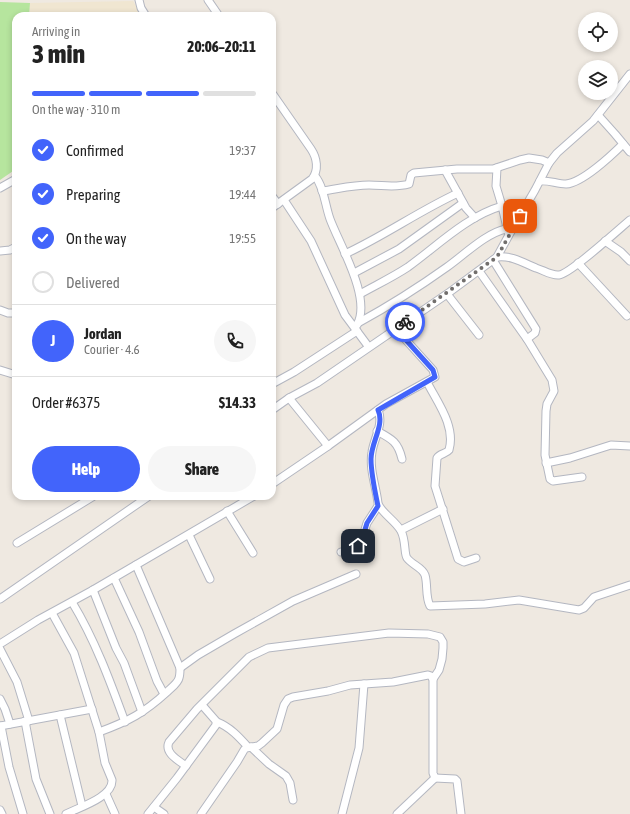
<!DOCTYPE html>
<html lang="en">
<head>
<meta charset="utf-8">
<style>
	body { margin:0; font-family:"Asap Condensed",sans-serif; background:#f6f6f6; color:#222; height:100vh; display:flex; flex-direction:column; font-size:15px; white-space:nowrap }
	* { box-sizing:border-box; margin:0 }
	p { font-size:13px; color:#767676 }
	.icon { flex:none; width:22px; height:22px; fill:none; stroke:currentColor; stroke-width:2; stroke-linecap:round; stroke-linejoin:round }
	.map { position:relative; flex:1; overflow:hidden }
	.panel { position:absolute; left:12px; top:12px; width:264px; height:488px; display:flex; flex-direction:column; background:#fff; border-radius:12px; box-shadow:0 2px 6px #0003 }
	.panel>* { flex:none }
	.buttons { position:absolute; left:578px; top:12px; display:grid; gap:8px }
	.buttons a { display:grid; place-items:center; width:40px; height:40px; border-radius:50%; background:#fff; box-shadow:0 2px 6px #0003; font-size:20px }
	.pin { position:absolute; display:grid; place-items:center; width:34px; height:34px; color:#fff; margin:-17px; border-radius:8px; box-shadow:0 2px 6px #0006 }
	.courier { position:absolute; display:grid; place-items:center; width:40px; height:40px; margin:-20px; border:3px solid #4264fb; border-radius:50%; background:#fff; color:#222; box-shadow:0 1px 5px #0007 }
	.overview em { font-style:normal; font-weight:800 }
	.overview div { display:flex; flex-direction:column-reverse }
	.overview { display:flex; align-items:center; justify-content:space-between; height:68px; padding:0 20px }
	h1 { font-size:26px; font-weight:800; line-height:30px }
	.bar { display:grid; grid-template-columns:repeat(4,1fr); gap:6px 4px; align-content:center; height:48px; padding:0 20px }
	.bar i { height:5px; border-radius:3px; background:#e0e0e0 }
	.bar .active { background:#4264fb }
	.bar p { grid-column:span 4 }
	.line { display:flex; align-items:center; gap:10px; padding:0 20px; border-top:1px solid #e0e0e0 }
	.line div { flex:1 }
	.round { display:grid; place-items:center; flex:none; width:42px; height:42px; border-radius:21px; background:#f6f6f6 }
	ol { padding:0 20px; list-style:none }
	li { display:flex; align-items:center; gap:12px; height:44px }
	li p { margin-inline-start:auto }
	li .icon { padding:4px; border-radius:50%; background:#4264fb; color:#fff; stroke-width:4 }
	li:last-child { color:#767676 }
	li i { width:22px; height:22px; border:2px solid #e0e0e0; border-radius:50% }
	.cta { display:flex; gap:8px; margin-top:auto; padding:8px 20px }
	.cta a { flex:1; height:46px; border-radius:24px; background:#4264fb; color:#fff; font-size:16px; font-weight:800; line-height:46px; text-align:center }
	.cta a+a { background:#f6f6f6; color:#222 }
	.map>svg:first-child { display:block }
	.education { fill:#f0e6d1 }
	.green { fill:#b6e59e }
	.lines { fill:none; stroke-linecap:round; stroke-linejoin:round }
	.minor-casing { stroke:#b4b7c1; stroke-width:9 }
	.minor { stroke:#fff; stroke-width:7 }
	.done { stroke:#726f6d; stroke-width:4; stroke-dasharray:0 7.2 }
	.route { stroke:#4264fb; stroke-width:5 }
</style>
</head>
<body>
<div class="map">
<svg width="630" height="814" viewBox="0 0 630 814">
	<rect width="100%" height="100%" fill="#efe9e1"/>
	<!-- education -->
	<path class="education" d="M 133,1 L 142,16 L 29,16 L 30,3 Z"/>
	<!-- green -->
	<path class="green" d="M 0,2 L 30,3 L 29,16 L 16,16 L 16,169 L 0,180 Z"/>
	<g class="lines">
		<defs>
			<g id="minor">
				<path d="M 139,0 L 141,8 L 146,16"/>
				<path d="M 208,0 L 219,16"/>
				<path d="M 272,93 L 311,149 C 317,158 319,170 312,179 L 272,208"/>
				<path d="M 598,115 L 615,134 L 630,152"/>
				<path d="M 497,168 L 496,186 L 502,206 L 508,232"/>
				<path d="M 445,170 L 466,208 L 475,218"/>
				<path d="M 315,176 C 324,187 325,205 330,219 C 340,246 372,298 357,325"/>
				<path d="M 540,181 C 549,180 557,184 566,184 C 582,183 611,156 623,144"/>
				<path d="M 0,188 L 16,179"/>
				<path d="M 322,191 C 337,189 353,185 369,185 C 383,185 395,188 409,184 L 411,175 L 414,173 L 457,169 L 493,169 L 520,160 L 529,158 L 542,160 L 549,163"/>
				<path d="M 272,196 L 278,204"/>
				<path d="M 284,200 L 311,241 L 345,315 L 368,346"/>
				<path d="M 605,241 L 621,252 L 630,261"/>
				<path d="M 0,251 L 10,250 L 16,247"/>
				<path d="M 345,254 C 384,236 419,211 458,193"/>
				<path d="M 497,257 L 509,235 L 535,190 L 549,163 L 557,153 L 593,121 L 630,74"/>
				<path d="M 493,260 L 536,329 L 535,333 L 527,339"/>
				<path d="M 578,263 L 627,316"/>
				<path d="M 479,271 L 527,339 L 552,380 L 554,391 L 547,404 L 546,411 L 545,455 L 550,479 L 553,481 L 582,477"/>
				<path d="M 354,273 L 399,249 L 463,203"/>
				<path d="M 360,294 C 376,285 393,277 408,267 C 437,246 467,216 502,206"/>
				<path d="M 447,294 L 479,335"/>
				<path d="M 0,310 L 8,313 L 16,313"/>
				<path d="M 358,323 C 389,306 419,287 447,267 C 464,255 486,233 506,229"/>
				<path d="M 0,370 L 16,375"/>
				<path d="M 427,382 C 437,402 456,426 449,450 C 446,454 440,453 437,458 L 435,486 L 458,559 L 464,562 L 476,558"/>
				<path d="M 272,384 L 294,372 L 357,331"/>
				<path d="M 289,398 L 328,446"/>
				<path d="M 272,410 L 289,398 L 317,383 L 447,294 L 497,257 C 511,255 524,263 536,268 C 543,270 552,276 559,275 C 570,274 618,230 630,220"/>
				<path d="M 378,410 C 384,424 374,438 372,452 C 369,469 376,486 378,503 C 380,512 396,521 401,531 C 406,540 404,554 407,558 C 412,565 422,567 425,575 C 428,585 425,596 430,606 L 485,604 L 519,600 L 579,610 L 584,608 L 594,597 L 630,585"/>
				<path d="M 377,431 C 392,439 398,442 402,459"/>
				<path d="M 546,463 L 570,458 L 611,445 L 630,446"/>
				<path d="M 272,484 L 328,446 L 386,404 L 435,377 L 433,370 L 396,329"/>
				<path d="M 227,511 L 253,553"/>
				<path d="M 401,530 L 443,509"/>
				<path d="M 189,535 L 210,579"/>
				<path d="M 17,543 L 94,496"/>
				<path d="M 341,552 L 355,548 L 360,545 L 367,523 L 378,506"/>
				<path d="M 114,578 L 139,632 L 157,681 L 164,694"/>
				<path d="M 93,590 L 116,648 L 124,663 L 142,712"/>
				<path d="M 0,599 L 149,496"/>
				<path d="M 72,602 C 95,640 110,681 125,722"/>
				<path d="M 52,613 L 74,653 L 99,732"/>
				<path d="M 0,644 L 38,620 L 93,590 L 254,496"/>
				<path d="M 0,649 L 17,682 L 29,721"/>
				<path d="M 180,668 L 198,655 L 234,634 L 293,601 L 356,574"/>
				<path d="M 0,699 L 5,709 L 10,724"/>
				<path d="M 60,715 L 82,806"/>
				<path d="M 25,721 L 36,779 L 50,814"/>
				<path d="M 217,722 C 230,727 239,737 248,747"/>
				<path d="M 0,726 L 92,709"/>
				<path d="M 1,726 L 9,767 L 23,814"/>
				<path d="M 251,747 L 269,764 L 286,776 L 290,783 L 293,800"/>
				<path d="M 186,766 C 178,760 164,753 169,742 L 197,709 L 249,657 L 268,648 L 389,633 L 428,634 L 440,637 L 443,642 L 443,648 L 442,659 L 439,670 L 433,679 L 433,773 L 435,778"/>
				<path d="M 435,778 L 455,779 L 457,781 L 461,814"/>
				<path d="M 106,794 L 115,814"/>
				<path d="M 154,807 L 164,814"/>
				<path d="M 0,810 L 2,814"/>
				<path d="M 66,814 C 80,807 113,797 112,780 L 105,763 L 99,732 C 129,721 144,713 167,692 C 171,688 178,683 179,678 C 180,675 180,671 180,668 L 136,565"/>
				<path d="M 148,814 L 177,778 L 216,725 L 216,721 L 202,705"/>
				<path d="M 201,814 L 237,762 L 244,750 L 246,748 L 258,746 L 262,743 L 277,729 L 284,705 L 288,699 L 293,697 L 328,691 L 350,685 L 393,682 L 428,675 L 431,676 L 433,679"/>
				<path d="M 342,814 L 359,748 L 364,684"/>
				<path d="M 397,814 L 435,778"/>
			</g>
		</defs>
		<!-- minor casing -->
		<use href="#minor" class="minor-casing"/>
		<!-- minor -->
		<use href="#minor" class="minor"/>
	</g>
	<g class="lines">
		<!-- done -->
		<path class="done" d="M 405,322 L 497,257 L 520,216"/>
		<!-- route -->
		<path class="route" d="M 358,546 L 361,543 L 367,523 L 378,506 C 375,492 371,472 371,459 C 371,442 385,425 378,410 L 435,377 L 433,370 L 396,329 L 405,322"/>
	</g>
</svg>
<div class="buttons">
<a><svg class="icon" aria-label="locate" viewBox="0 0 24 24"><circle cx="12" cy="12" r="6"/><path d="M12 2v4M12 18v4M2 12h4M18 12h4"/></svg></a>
<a><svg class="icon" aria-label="layers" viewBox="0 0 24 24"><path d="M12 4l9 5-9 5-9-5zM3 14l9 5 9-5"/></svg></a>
</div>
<div class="pin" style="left:520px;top:216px;background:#ea580c"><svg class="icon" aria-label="bag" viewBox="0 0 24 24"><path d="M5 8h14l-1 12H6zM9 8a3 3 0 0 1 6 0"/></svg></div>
<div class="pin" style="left:358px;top:546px;background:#1f2937"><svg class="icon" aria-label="home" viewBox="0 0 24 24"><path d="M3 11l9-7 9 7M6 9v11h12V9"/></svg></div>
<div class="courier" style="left:405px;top:322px"><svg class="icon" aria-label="bike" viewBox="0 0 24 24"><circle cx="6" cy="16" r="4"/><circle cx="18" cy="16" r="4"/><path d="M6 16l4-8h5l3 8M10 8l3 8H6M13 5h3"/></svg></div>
<section class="panel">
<div class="overview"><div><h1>3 min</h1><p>Arriving in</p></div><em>20:06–20:11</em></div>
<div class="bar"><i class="active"></i><i class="active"></i><i class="active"></i><i></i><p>On the way · 310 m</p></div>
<ol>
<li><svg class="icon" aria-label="check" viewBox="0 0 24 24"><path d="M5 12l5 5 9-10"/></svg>Confirmed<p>19:37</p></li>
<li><svg class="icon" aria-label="check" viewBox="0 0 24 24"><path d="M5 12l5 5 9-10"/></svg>Preparing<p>19:44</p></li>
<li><svg class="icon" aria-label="check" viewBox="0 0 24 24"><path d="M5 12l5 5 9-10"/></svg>On the way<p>19:55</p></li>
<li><i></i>Delivered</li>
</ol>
<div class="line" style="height:72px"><b class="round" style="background:#4264fb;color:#fff">J</b><div><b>Jordan</b><p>Courier · 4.6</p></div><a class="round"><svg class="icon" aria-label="phone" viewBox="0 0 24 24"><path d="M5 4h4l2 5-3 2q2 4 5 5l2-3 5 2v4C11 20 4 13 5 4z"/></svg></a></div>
<div class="line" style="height:52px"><div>Order #6375</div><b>$14.33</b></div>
<div class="cta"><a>Help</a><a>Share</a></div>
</section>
</div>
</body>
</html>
